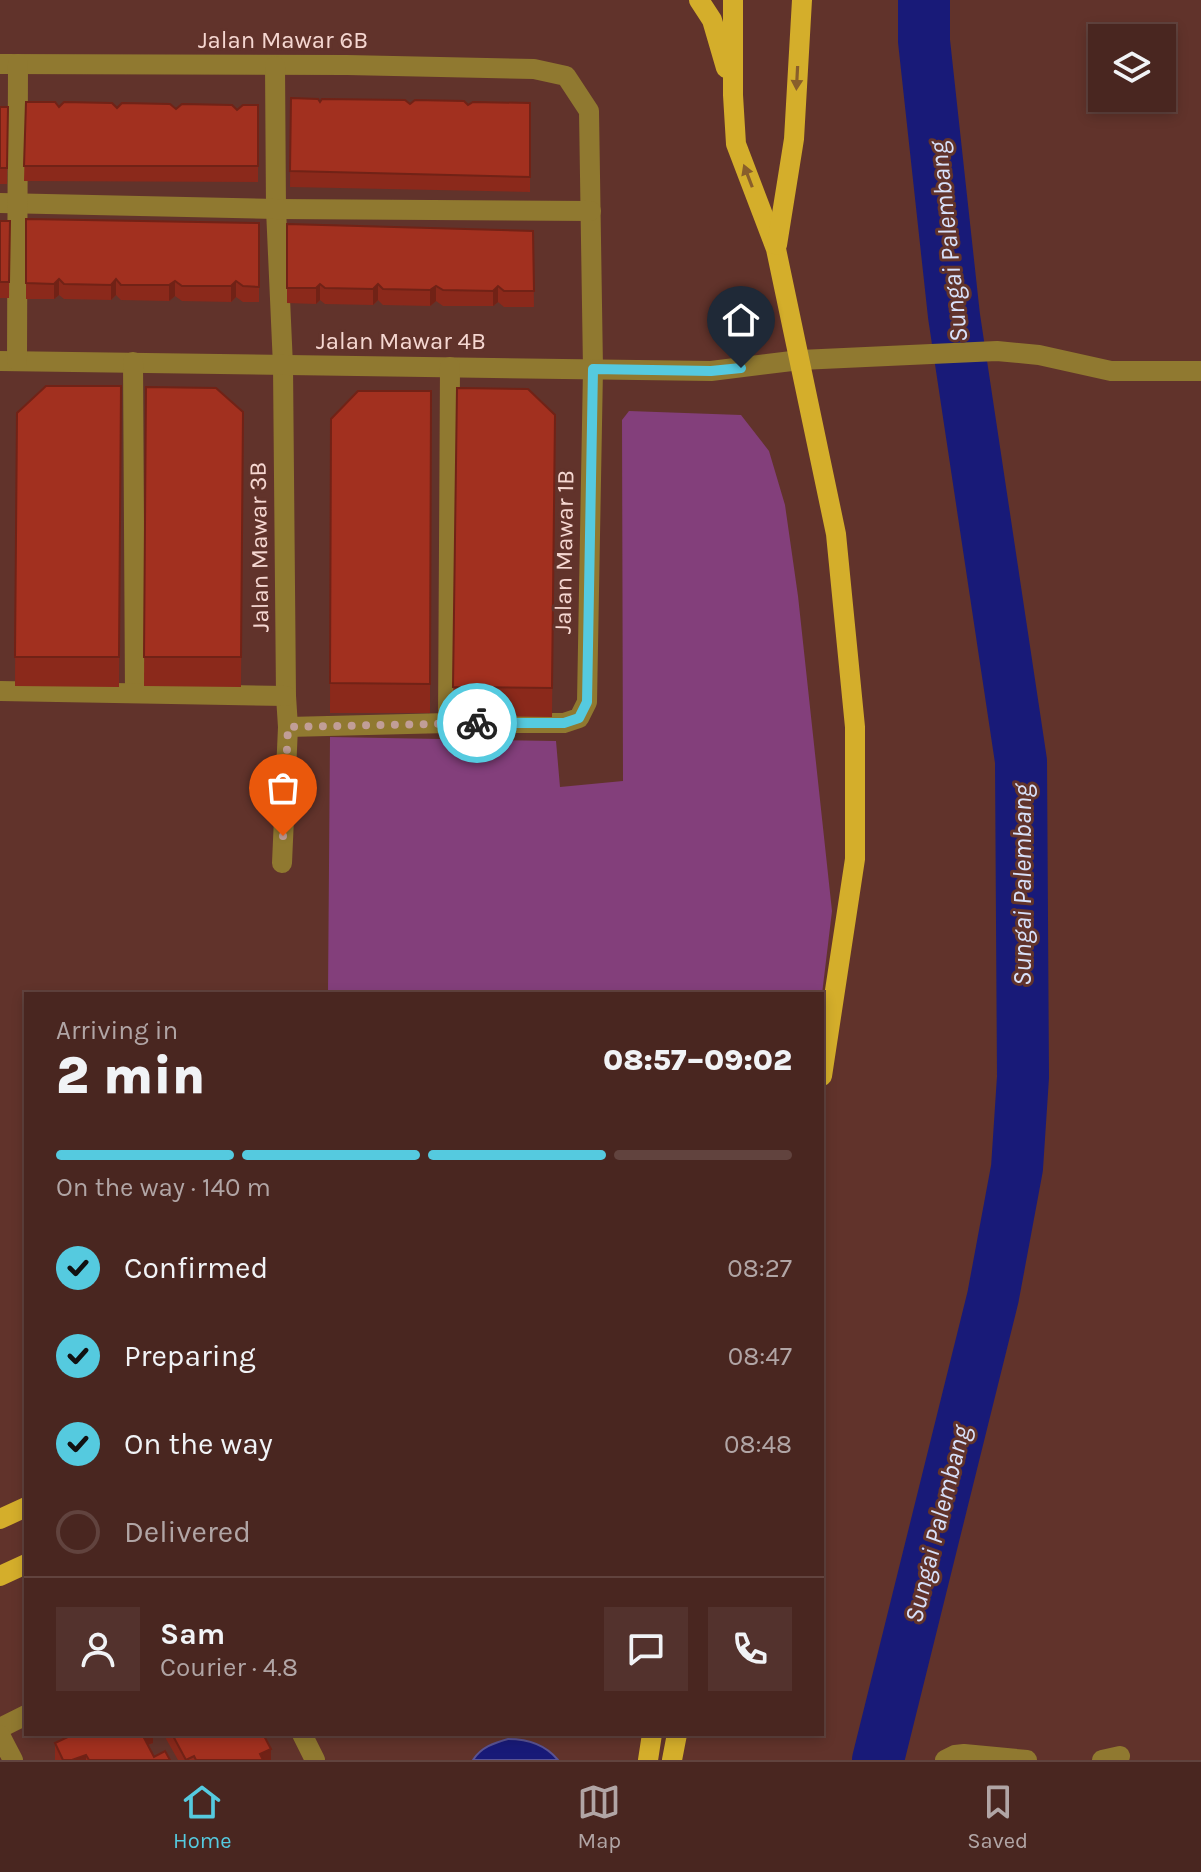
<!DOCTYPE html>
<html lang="en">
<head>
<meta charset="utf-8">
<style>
	body { margin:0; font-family:Karla,sans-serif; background:#53322d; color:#f1f3f6; height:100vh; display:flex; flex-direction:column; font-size:30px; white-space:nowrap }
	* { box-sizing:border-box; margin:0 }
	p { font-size:26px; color:#b1a5a5 }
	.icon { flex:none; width:44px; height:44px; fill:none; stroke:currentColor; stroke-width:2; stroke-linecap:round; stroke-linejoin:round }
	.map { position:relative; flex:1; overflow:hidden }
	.sheet { position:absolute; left:24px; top:992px; width:800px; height:744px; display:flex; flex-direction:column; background:#492620; border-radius:0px; box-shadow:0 4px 12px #0003,0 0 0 2px #61433e }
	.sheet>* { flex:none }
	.buttons { position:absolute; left:1088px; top:24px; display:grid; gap:16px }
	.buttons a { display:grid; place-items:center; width:88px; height:88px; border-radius:0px; background:#492620; box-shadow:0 4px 12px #0003,0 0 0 2px #61433e; font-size:40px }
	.pin { position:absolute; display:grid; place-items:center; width:68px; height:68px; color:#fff; margin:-82px -34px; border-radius:50% 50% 50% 0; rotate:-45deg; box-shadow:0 0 8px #0007 }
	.pin .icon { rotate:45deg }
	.courier { position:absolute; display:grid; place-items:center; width:80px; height:80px; margin:-40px; border:6px solid #55cadf; border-radius:50%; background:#fff; color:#222; box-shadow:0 2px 10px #0007 }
	.headline em { font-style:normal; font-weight:800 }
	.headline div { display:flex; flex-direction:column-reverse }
	.headline { display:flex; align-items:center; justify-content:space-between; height:136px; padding:0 32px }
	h1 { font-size:52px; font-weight:800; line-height:60px }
	.bar { display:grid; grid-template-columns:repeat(4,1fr); gap:12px 8px; align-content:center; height:96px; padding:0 32px }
	.bar i { height:10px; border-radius:6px; background:#61433e }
	.bar .on { background:#55cadf }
	.bar p { grid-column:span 4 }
	.line { display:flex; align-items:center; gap:20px; padding:0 32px; border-top:2px solid #61433e }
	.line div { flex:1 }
	.round { display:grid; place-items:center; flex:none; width:84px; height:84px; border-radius:0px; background:#53322d }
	ol { padding:0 32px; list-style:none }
	li { display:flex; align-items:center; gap:24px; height:88px }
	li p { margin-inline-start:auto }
	li .icon { padding:8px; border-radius:50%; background:#55cadf; color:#111; stroke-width:4 }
	li:last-child { color:#b1a5a5 }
	li i { width:44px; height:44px; border:4px solid #61433e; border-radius:50% }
	.menu { display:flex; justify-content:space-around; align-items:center; height:112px; border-top:2px solid #61433e; background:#492620; font-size:22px; color:#b1a5a5 }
	.menu a { display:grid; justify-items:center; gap:4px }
	.menu .on { color:#55cadf }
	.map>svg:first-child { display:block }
	.green { fill:#833f7b }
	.water { fill:#181a78; stroke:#5a5393; stroke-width:2 }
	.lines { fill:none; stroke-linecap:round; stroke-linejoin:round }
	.river { stroke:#181a78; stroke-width:52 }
	.minor { stroke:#907930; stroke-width:20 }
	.major { stroke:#d4ae2b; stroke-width:20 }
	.wall { fill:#8b291b }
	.shaded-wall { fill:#712216 }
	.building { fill:#a2301f; stroke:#712216; stroke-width:2 }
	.oneway { fill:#895e2b }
	.done { stroke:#c19e97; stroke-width:8; stroke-dasharray:0 14.4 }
	.route { stroke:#55cadf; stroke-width:10 }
	.labels { text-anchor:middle; stroke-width:6; stroke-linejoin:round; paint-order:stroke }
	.street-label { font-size:24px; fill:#f5d7d1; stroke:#61332b }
	.water-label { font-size:26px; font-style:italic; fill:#d8e1fa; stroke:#61332b }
</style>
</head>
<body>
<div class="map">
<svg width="1201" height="1760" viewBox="0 0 1201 1760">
	<rect width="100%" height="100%" fill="#61332b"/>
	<!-- green -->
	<path class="green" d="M 629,411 L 741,415 L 769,451 L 785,505 L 798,596 L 832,911 L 822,994 L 328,994 L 330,737 L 556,741 L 560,787 L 623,781 L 622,420 Z"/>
	<!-- water -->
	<path class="water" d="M 508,1739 C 528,1739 545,1744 558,1760 L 473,1760 C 481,1747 494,1743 508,1739 Z"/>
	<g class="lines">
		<!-- river -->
		<path class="river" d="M 878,1760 L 993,1297 L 1017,1168 L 1023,1077 L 1021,761 L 954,316 L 924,41 L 924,0"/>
		<!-- minor -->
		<g class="minor">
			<path d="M 0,64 L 347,65 L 534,69 L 566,76 L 589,111 L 593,369 L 587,702 L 579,718 L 564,723 L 448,723 L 288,727"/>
			<path d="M 275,66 L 276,209 L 283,366 L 286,696 L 288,727 L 282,863"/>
			<path d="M 0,203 L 276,209 L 591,211"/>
			<path d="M 0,361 L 711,371 L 800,360 L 997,351 L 1039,355 L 1111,371 L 1201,371"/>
			<path d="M 17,361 L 18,64"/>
			<path d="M 133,362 L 135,693"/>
			<path d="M 0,691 L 286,696"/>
			<path d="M 448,723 L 450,367"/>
			<path d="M 0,1728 L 26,1715"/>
			<path d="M 302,1734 L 315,1760"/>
			<path d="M 0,1735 L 13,1760"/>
			<path d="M 945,1760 L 955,1755 L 964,1754 L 1027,1760"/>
			<path d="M 1102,1760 L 1120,1756"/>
		</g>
		<!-- major -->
		<g class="major">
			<path d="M 699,0 L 712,20 L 726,68"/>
			<path d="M 733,0 L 733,95 L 736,144 L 776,249 L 836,534 L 855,727 L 855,859 L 822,1076"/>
			<path d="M 777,245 L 794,139 L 802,0"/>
			<path d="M 0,1519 L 26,1507"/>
			<path d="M 0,1576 L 26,1564"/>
			<path d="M 648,1760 L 652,1734"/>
			<path d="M 672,1760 L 677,1734"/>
		</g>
	</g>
	<!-- wall -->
	<g class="wall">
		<path d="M 291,98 L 320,102 L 410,104 L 468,105 L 530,103 L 530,192 L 290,187 Z"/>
		<path d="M 26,102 L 59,107 L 117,108 L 237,110 L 258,105 L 258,182 L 24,181 Z"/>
		<path d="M 0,107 L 8,107 L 7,184 L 0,184 Z"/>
		<path d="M 26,219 L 259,223 L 259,302 L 243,302 L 236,297 L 231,302 L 182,301 L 175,296 L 169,301 L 121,300 L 116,295 L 111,300 L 64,299 L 59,295 L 54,299 L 26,299 Z"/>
		<path d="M 0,221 L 10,221 L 9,298 L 0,298 Z"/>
		<path d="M 287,224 L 533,231 L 534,307 L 504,307 L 498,302 L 493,306 L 443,306 L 436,301 L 430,306 L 383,305 L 378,300 L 373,305 L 325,304 L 320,300 L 316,304 L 287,303 Z"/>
		<path d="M 121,386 L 119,687 L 15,686 L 17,413 Z"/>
		<path d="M 146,387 L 243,412 L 241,687 L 144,686 Z"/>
		<path d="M 457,388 L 555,415 L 552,717 L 453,716 Z"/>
		<path d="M 431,391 L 430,713 L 330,713 L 331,419 Z"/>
		<path d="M 153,1734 L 153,1743 L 148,1745 L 154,1757 L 170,1760 L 55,1760 L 55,1743 Z"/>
		<path d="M 165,1734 L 263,1734 L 271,1760 L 178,1760 L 165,1737 Z"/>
	</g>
	<!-- shaded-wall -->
	<g class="shaded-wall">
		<path d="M 59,279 L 59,295 L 54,299 L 54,284 Z"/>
		<path d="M 116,279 L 116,295 L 111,300 L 111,285 Z"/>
		<path d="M 175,281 L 175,296 L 169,301 L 169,285 Z"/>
		<path d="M 236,281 L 236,297 L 231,302 L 231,286 Z"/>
		<path d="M 320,284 L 320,300 L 316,304 L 316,288 Z"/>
		<path d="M 378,284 L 378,300 L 373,305 L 373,289 Z"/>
		<path d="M 436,286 L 436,301 L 430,306 L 430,290 Z"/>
		<path d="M 498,286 L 498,302 L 493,306 L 493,291 Z"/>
		<path d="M 141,1734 L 153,1734 L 153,1743 L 141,1747 Z"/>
		<path d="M 271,1749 L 271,1760 L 260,1760 L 260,1754 Z"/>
		<path d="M 86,1755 L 86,1760 L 72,1760 Z"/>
	</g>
	<!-- building -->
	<g class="building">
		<path d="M 291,98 L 318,99 L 320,102 L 322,99 L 405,100 L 410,104 L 415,100 L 464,101 L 468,105 L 473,102 L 530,103 L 530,177 L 290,171 Z"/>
		<path d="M 26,102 L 55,102 L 59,107 L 64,102 L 112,103 L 117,108 L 122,103 L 170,104 L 176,109 L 182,104 L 232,105 L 237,110 L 243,105 L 258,105 L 258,166 L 24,166 Z"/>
		<path d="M 0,107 L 8,107 L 7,168 L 0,168 Z"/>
		<path d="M 26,219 L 259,223 L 259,287 L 243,286 L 236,281 L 231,286 L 182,286 L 175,281 L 169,285 L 121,285 L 116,279 L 111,285 L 64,284 L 59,279 L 54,284 L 26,283 Z"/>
		<path d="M 0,221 L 10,221 L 9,282 L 0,282 Z"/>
		<path d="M 287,224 L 533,231 L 534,291 L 504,291 L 498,286 L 493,291 L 443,290 L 436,286 L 430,290 L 383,289 L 378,284 L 373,289 L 325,288 L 320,284 L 316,288 L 287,288 Z"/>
		<path d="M 46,386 L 121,386 L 119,657 L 15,657 L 17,413 Z"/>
		<path d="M 146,387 L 216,388 L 243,412 L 241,657 L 144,657 Z"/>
		<path d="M 457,388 L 528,389 L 555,415 L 552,688 L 453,687 Z"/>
		<path d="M 358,391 L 431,391 L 430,684 L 330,683 L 331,419 Z"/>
		<path d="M 74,1734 L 142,1734 L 154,1757 L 165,1751 L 170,1760 L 89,1760 L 86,1755 L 72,1760 L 63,1760 L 55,1743 Z"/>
		<path d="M 172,1734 L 263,1734 L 271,1749 L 260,1754 L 263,1760 L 196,1760 L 194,1756 L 186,1760 Z"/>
	</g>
	<!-- one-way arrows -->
	<defs><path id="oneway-solid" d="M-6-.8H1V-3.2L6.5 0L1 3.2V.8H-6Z" transform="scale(2)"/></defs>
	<g class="oneway">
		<use href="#oneway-solid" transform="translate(797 78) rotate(93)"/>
		<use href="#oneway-solid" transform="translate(748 176) rotate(-111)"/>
	</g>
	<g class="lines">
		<!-- done -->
		<path class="done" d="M 283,836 L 288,727 L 477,723"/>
		<!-- route -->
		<path class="route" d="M 477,723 L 564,723 L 579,718 L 587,702 L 593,369 L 711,371 L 741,368"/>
	</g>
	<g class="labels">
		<!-- street labels -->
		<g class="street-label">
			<text x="283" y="48">Jalan Mawar 6B</text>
			<text x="401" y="349">Jalan Mawar 4B</text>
			<text transform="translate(259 547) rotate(-91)" y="8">Jalan Mawar 3B</text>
			<text transform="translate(564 552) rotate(-89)" y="8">Jalan Mawar 1B</text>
		</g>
		<!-- water labels -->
		<g class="water-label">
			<text transform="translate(948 242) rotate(-96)" y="9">Sungai Palembang</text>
			<text transform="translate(1022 885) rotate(-90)" y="9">Sungai Palembang</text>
			<text transform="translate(937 1524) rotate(-76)" y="9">Sungai Palembang</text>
		</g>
	</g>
</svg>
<div class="buttons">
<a><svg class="icon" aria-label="layers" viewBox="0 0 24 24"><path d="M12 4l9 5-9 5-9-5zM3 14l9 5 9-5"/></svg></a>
</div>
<div class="pin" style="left:283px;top:836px;background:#ea580c"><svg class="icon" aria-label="bag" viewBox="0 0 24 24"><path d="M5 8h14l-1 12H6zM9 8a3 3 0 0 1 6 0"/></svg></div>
<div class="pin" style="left:741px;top:368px;background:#1f2937"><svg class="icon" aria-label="home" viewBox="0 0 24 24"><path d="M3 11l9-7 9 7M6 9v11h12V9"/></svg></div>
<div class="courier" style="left:477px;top:723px"><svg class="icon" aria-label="bike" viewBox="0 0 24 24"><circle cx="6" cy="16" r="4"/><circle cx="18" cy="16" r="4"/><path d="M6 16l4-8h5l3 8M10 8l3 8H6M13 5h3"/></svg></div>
<section class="sheet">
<div class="headline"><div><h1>2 min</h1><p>Arriving in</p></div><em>08:57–09:02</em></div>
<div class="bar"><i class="on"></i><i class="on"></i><i class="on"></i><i></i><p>On the way · 140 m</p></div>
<ol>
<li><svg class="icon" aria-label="check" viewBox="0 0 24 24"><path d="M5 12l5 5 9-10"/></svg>Confirmed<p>08:27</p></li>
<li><svg class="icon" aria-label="check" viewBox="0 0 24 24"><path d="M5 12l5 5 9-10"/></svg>Preparing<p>08:47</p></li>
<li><svg class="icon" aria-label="check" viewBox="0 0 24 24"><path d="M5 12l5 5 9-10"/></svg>On the way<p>08:48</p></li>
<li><i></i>Delivered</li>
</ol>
<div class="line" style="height:144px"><a class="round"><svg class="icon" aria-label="person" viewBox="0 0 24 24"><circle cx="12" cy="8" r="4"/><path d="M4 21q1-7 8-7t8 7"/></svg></a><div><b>Sam</b><p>Courier · 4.8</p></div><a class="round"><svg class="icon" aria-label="chat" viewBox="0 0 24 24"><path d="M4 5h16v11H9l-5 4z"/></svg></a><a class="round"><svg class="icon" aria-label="phone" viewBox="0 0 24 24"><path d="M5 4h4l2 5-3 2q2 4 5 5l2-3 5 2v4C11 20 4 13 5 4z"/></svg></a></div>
</section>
</div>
<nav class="menu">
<a class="on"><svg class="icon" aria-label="home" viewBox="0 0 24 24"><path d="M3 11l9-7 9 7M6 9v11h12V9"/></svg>Home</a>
<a><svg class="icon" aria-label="map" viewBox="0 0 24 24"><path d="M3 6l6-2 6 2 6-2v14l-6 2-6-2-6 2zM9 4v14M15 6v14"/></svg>Map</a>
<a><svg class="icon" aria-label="saved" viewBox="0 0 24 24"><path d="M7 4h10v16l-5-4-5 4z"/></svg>Saved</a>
</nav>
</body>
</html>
